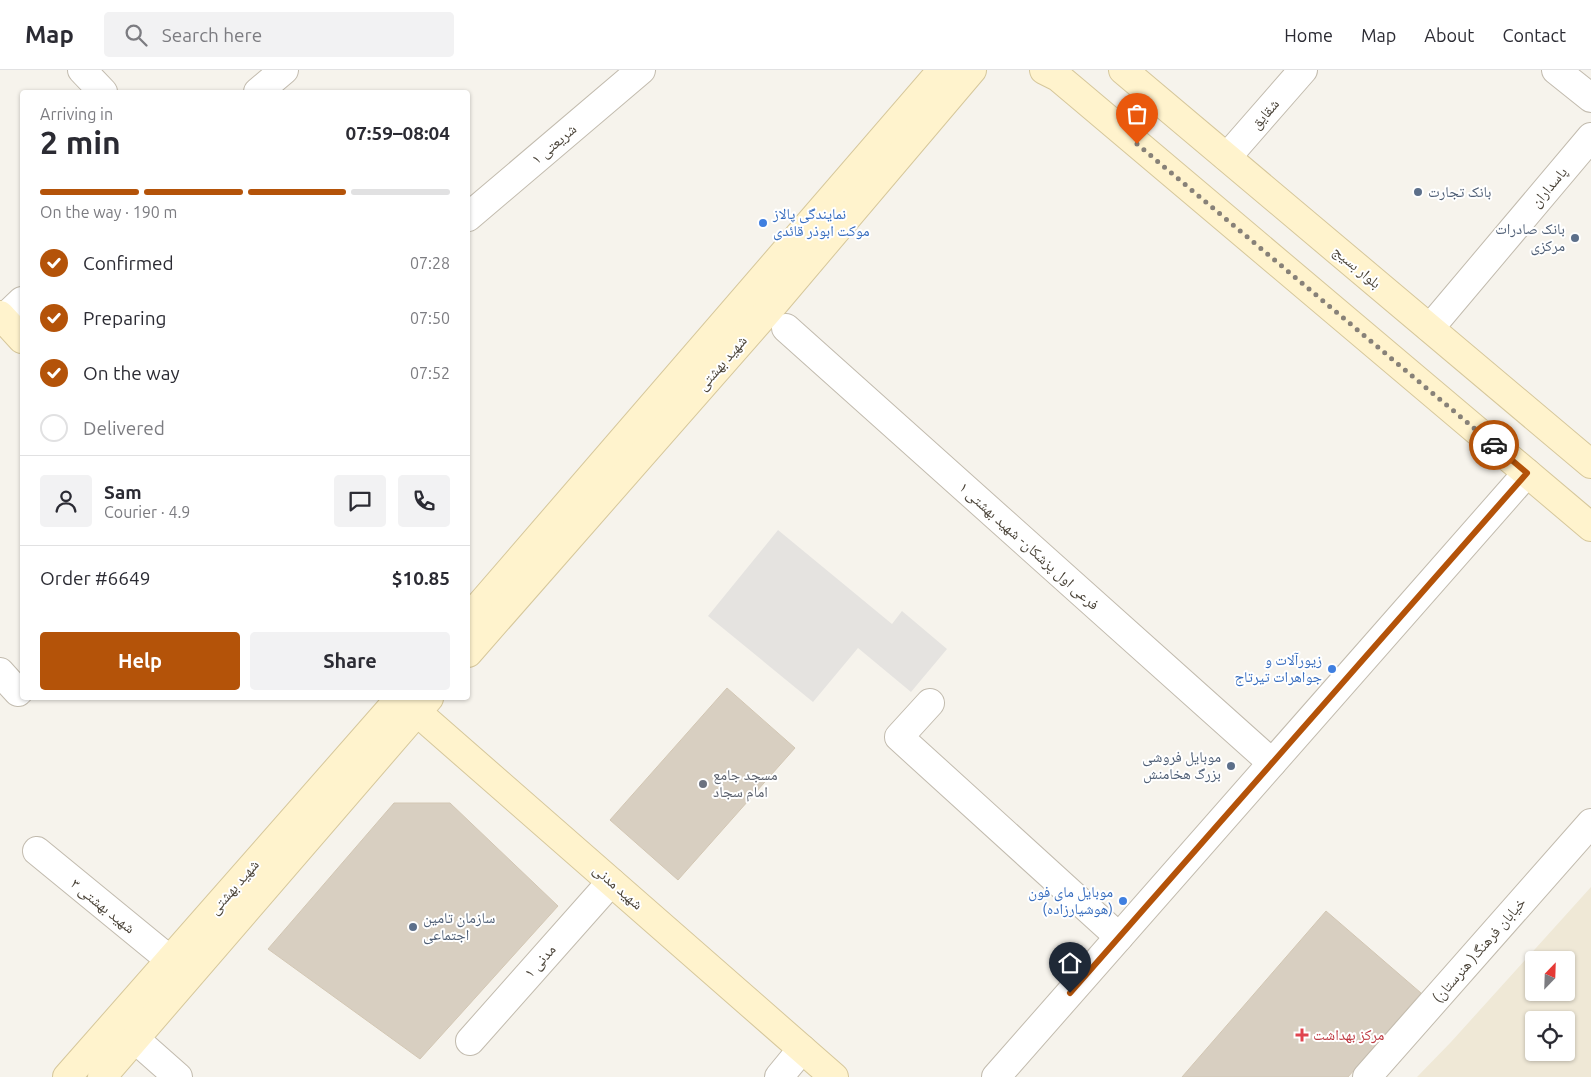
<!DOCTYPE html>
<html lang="en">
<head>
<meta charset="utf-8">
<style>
	body { margin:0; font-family:Ubuntu,"Noto Naskh Arabic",sans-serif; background:#f2f2f3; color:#2b2b33; height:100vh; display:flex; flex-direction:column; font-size:19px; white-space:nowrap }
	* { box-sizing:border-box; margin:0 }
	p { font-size:16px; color:#7c7c81 }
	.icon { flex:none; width:28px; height:28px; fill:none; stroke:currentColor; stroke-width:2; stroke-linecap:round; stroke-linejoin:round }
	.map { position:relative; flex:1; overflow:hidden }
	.details { position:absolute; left:20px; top:20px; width:450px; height:610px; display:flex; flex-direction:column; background:#fff; border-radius:5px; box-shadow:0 1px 4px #0004 }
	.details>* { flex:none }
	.needle { width:32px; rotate:23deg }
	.buttons { position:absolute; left:1525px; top:881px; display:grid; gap:10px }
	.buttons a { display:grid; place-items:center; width:50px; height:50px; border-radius:5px; background:#fff; box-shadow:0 1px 4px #0004; font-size:25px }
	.pin { position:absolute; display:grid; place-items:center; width:42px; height:42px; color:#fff; margin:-51px -21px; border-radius:50% 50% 50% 0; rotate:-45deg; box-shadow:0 0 5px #0007 }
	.pin .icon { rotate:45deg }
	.courier { position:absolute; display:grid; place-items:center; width:50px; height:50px; margin:-25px; border:4px solid #b45309; border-radius:50%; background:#fff; color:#222; box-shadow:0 1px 6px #0007 }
	.headline em { font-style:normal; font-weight:600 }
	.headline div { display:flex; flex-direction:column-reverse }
	.headline { display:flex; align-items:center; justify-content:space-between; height:85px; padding:0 20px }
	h1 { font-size:32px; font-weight:600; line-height:38px }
	.bar { display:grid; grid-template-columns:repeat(4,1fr); gap:8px 5px; align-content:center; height:60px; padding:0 20px }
	.bar i { height:6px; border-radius:4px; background:#e1e1e2 }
	.bar .current { background:#b45309 }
	.bar p { grid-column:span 4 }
	.line { display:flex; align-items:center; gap:12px; padding:0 20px; border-top:1px solid #e1e1e2 }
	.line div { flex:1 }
	.round { display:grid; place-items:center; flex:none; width:52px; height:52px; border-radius:5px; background:#f2f2f3 }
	ol { padding:0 20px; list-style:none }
	li { display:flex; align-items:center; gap:15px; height:55px }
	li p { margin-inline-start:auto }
	li .icon { padding:5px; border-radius:50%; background:#b45309; color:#fff; stroke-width:4 }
	li:last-child { color:#7c7c81 }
	li i { width:28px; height:28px; border:2px solid #e1e1e2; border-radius:50% }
	.action { display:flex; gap:10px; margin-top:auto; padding:10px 20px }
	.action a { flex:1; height:58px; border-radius:5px; background:#b45309; color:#fff; font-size:20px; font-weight:600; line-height:58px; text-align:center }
	.action a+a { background:#f2f2f3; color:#2b2b33 }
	header { display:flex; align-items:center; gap:30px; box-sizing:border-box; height:70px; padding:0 25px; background:#fff; border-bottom:1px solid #e1e1e2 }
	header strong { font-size:24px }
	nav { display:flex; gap:28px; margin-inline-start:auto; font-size:18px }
	.search { width:350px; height:45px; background:#f2f2f3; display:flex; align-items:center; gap:12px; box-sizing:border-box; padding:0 18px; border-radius:5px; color:#7c7c81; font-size:19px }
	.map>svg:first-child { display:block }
	.education { fill:#efe8d6; fill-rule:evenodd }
	.parking { fill:#e5e3e0 }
	.building { fill:#d8cfc1; stroke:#d3c7b4 }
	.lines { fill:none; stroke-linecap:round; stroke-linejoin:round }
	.minor-casing { stroke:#c2bbae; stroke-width:30 }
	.tertiary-casing { stroke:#c2bbae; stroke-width:30 }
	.secondary-casing { stroke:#d6c79b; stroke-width:30 }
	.minor { stroke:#fff; stroke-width:28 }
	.tertiary { stroke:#fff; stroke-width:28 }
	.secondary { stroke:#fff3cd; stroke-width:28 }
	.done { stroke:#878178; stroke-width:5; stroke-dasharray:0 9 }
	.route { stroke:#b45309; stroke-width:6 }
	.service-dot { fill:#5c6f8a; stroke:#fff; stroke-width:2 }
	.shop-dot { fill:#3f7fe0; stroke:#fff; stroke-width:2 }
	.worship-dot { fill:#6b7280; stroke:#fff; stroke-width:2 }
	.health-dot { fill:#e0444e; stroke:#fff; stroke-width:2 }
	.labels { text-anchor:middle; stroke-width:4; stroke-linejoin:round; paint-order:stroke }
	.street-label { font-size:15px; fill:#4b4439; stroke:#fff }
	.service-label { font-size:15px; fill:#4e5e75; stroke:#fff; text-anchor:start }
	.shop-label { font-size:15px; fill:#366cbe; stroke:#fff; text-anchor:end }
	.worship-label { font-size:15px; fill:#5b616d; stroke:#fff; text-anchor:start }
	.health-label { font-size:15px; fill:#be3a42; stroke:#fff; text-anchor:start }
</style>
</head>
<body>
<header>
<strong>Map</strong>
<div class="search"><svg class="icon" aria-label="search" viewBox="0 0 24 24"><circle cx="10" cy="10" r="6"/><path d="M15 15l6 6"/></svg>Search here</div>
<nav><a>Home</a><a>Map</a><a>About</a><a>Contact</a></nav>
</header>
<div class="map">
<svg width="1591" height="1007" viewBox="0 0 1591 1007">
	<rect width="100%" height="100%" fill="#f6f3ec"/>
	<!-- education -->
	<path class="education" d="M 1591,817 L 1591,1007 L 1417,1007 L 1451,972 ZM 1534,890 L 1566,890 L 1566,922 L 1534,922 ZM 1534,950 L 1566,950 L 1566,982 L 1534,982 Z"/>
	<!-- parking -->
	<path class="parking" d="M 778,460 L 892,554 L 902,541 L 947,579 L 911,622 L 858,578 L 813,632 L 708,546 Z"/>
	<!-- building -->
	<g class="building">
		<path d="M 727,618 L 795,678 L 678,810 L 610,750 Z"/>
		<path d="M 394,733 L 450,733 L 558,836 L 420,989 L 268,879 Z"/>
		<path d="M 1326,841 L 1421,923 L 1348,1007 L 1182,1007 Z"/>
	</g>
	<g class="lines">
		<defs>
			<g id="minor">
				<path d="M 82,0 L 103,22"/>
				<path d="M 1556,0 L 1591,28"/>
				<path d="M 258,22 L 284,0"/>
				<path d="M 1227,87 L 1303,0"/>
				<path d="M 468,147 L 641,0"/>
				<path d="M 3,249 L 22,231"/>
				<path d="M 786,258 L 1272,693"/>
				<path d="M 0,602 L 18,622 L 22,618"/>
				<path d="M 930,633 L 899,667 L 1119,867"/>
				<path d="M 37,781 L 170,890"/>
				<path d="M 135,969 L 178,1007"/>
				<path d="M 470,971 L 611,812"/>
				<path d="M 779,1007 L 802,979"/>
			</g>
			<g id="tertiary">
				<path d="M 1430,258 L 1591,67"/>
				<path d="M 996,1007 L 1527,403"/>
				<path d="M 1367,1007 L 1591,753"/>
			</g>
			<g id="secondary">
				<path d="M 1044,0 L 1058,7 L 1077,23 L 1591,457"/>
				<path d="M 1123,0 L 1591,394"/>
				<path d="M 0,245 L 22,269"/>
				<path d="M 468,549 L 942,0"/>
				<path d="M 468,583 L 767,242 L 972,0"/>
				<path d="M 401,628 L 834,1007"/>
				<path d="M 67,1007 L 400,628"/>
				<path d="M 102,1007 L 429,628"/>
			</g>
		</defs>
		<!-- minor casing -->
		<use href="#minor" class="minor-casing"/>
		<!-- tertiary casing -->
		<use href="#tertiary" class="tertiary-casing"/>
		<!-- secondary casing -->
		<use href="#secondary" class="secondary-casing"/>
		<!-- minor -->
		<use href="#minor" class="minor"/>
		<!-- tertiary -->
		<use href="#tertiary" class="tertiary"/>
		<!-- secondary -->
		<use href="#secondary" class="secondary"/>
	</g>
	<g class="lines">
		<!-- done -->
		<path class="done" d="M 1137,74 L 1494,375"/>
		<!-- route -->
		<path class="route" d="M 1070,923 L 1527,403 L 1494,375"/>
	</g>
	<!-- markers -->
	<g class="service-dot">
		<circle cx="1418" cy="122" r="5"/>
		<circle cx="1575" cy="168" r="5"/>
		<circle cx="1231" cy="696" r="5"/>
		<circle cx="413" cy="857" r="5"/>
	</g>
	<g class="shop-dot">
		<circle cx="763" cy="153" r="5"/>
		<circle cx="1332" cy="599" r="5"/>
		<circle cx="1123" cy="831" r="5"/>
	</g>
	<circle class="worship-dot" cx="703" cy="714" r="5"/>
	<path class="health-dot" d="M1299.5 957.5h5v5h5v5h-5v5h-5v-5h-5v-5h5z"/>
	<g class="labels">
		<!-- street labels -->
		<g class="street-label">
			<text transform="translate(1265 44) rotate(-49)" y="5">شقایق</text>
			<text transform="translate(554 74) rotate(-40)" y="5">شریعتی ۱</text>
			<text transform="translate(1549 117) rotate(-50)" y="5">پاسداران</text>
			<text transform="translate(1357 197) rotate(40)" y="5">بلوار بسیج</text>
			<text transform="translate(722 293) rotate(-49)" y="5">شهید بهشتی</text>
			<text transform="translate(1029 476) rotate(42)" y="5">فرعی اول پزشکان- شهید بهشتی ۱</text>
			<text transform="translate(234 817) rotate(-49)" y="5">شهید بهشتی</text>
			<text transform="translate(618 817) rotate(41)" y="5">شهید مدنی</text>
			<text transform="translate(103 836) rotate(39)" y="5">شهید بهشتی ۳</text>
			<text transform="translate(1479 880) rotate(-49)" y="5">خیابان فرهنگ( هنرستان)</text>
			<text transform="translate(540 891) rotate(-48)" y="5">مدنی ۱</text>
		</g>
		<!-- service labels -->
		<g class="service-label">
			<text x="1428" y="127">بانک تجارت</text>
			<text x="1565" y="164" text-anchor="end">بانک صادرات<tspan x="1565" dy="17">مرکزی</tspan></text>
			<text x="1221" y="692" text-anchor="end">موبایل فروشی<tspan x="1221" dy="17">بزرگ هخامنش</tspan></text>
			<text x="423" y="853">سازمان تامین<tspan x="423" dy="17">اجتماعی</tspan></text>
		</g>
		<!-- shop labels -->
		<g class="shop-label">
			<text x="773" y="149" text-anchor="start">نمایندگی پالاز<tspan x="773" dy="17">موکت ابوذر قائدی</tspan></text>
			<text x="1322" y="595">زیورآلات و<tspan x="1322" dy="17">جواهرات تیرتاج</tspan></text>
			<text x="1113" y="827">موبایل مای فون<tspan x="1113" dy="17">(هوشیارزاده)</tspan></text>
		</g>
		<!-- worship labels -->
		<g class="worship-label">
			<text x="713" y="710">مسجد جامع<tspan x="713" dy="17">امام سجاد</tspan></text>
		</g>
		<!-- health labels -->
		<g class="health-label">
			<text x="1313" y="970">مرکز بهداشت</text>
		</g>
	</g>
</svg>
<div class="buttons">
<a><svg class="needle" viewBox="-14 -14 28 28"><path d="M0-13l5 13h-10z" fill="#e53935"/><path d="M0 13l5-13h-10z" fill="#7c7c81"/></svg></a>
<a><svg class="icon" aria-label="locate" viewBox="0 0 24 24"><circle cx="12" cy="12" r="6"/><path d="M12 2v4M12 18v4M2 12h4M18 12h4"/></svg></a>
</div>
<div class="pin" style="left:1137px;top:74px;background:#ea580c"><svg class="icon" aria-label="bag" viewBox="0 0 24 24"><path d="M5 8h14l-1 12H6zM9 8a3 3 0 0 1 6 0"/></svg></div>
<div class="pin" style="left:1070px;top:923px;background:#1f2937"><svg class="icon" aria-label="home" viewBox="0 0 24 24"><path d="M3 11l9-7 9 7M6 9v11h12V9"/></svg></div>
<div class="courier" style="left:1494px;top:375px"><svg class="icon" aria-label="car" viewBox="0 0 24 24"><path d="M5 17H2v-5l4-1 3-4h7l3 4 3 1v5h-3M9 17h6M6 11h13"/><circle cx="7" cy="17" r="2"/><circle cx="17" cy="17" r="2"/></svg></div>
<section class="details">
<div class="headline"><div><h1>2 min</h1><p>Arriving in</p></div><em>07:59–08:04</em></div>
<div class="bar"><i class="current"></i><i class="current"></i><i class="current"></i><i></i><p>On the way · 190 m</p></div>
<ol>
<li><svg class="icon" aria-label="check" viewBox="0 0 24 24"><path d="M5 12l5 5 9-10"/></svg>Confirmed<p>07:28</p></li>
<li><svg class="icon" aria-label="check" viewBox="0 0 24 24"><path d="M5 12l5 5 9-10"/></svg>Preparing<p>07:50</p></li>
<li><svg class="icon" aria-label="check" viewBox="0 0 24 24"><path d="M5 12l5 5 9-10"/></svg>On the way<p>07:52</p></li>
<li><i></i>Delivered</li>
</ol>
<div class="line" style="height:90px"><a class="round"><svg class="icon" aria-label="person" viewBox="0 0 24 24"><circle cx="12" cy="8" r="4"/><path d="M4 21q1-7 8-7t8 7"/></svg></a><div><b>Sam</b><p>Courier · 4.9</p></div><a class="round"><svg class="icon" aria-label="chat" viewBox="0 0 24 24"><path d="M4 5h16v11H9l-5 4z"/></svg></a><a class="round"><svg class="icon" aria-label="phone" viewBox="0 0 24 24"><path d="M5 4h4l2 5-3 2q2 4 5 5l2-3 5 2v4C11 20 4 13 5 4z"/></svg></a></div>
<div class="line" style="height:65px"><div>Order #6649</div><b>$10.85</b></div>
<div class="action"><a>Help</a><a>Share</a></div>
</section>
</div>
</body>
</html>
